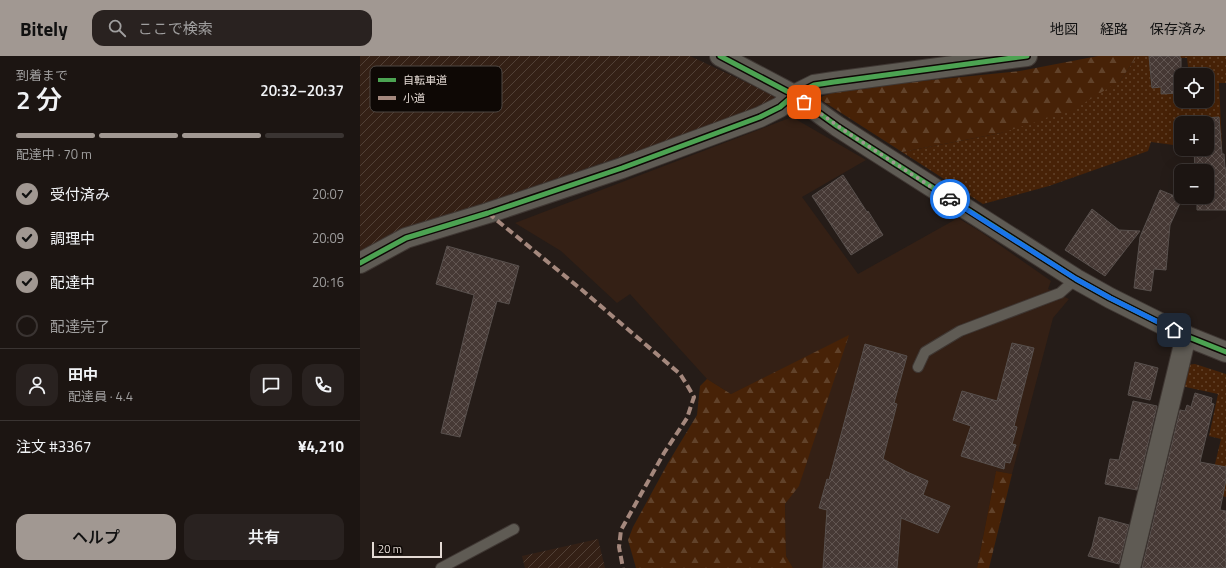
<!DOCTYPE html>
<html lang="ja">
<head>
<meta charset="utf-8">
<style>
	body { margin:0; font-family:"Titillium Web","Noto Sans JP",sans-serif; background:#292220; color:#f1f3f6; height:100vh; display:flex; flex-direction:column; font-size:15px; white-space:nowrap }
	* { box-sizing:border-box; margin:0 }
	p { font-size:13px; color:#a09f9f }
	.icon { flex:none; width:22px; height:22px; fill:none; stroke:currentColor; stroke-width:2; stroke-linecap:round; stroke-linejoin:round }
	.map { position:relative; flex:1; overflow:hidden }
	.details { display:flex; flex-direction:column; background:#1c1512; width:360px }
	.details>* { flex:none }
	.fabs { position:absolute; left:814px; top:12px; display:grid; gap:8px }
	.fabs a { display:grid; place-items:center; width:40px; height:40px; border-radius:8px; background:#1c1512; box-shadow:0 4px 16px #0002,0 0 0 1px #3a3432; font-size:20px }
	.scale { position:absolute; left:12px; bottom:10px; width:70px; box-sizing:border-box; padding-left:4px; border:2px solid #e4dad4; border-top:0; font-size:11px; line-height:14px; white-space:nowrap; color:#e4dad4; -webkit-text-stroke:3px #0e0805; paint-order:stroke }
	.pin { position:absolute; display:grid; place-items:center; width:34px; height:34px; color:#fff; margin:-17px; border-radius:8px; box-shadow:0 2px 6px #0006 }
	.courier { position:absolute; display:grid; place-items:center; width:40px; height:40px; margin:-20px; border:3px solid #1a73e8; border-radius:50%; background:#fff; color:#222; box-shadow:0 1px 5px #0007 }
	.overview em { font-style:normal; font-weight:600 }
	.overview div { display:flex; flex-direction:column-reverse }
	.overview { display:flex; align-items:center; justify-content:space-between; height:68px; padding:0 16px }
	h1 { font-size:26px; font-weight:600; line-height:30px }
	.bar { display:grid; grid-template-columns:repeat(4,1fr); gap:6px 4px; align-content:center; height:48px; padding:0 16px }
	.bar i { height:5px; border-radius:3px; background:#3a3432 }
	.bar .current { background:#a19892 }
	.bar p { grid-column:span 4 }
	.line { display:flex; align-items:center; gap:10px; padding:0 16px; border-top:1px solid #3a3432 }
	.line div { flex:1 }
	.round { display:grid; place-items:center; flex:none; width:42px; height:42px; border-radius:12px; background:#292220 }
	ol { padding:0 16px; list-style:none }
	li { display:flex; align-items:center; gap:12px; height:44px }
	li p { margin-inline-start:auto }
	li .icon { padding:4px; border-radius:50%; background:#a19892; color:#111; stroke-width:4 }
	li:last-child { color:#a09f9f }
	li i { width:22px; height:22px; border:2px solid #3a3432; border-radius:50% }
	.primary-button { display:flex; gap:8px; margin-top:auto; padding:8px 16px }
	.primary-button a { flex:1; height:46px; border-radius:12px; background:#a19892; color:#111; font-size:16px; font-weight:600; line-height:46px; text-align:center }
	.primary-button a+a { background:#292220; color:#f1f3f6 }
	header { display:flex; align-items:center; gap:24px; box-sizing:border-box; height:56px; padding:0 20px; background:#a19892; color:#111 }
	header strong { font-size:19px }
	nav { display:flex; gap:22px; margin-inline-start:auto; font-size:14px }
	.search { width:280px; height:36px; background:#292220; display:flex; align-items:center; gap:10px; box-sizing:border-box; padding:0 14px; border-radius:12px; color:#a09f9f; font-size:15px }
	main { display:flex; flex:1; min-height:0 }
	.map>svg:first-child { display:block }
	.built { fill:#342015 }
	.industrial { fill:url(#industrial-furrows) }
	.grass { fill:url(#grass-dots) }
	.forest { fill:url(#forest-firs) }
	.building { fill:url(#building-cross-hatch); stroke:#58504d }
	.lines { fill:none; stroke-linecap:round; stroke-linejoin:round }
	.service-casing { stroke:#3f3733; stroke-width:12 }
	.minor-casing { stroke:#3f3733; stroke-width:22 }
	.service { stroke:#5f5b54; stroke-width:10 }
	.minor { stroke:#5f5b54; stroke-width:20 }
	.quiet { stroke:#a5887d; stroke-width:4; stroke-dasharray:8 4; stroke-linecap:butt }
	.cycleway-casing { stroke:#0e0805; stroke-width:8 }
	.cycleway { stroke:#4ca352; stroke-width:5 }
	.done { stroke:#a19892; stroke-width:4; stroke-dasharray:0 7.2 }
	.route { stroke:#1a73e8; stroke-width:5 }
	.key { fill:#0e0805; stroke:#4e4743; stroke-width:1 }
	.key-label { font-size:11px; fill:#e4dad4 }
</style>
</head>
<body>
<header>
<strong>Bitely</strong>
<div class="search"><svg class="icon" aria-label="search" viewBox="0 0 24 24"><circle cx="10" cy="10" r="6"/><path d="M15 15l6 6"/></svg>ここで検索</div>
<nav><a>地図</a><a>経路</a><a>保存済み</a></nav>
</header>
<main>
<section class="details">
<div class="overview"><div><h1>2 分</h1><p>到着まで</p></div><em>20:32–20:37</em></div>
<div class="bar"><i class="current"></i><i class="current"></i><i class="current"></i><i></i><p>配達中 · 70 m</p></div>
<ol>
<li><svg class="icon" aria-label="check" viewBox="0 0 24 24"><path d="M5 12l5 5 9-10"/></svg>受付済み<p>20:07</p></li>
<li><svg class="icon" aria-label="check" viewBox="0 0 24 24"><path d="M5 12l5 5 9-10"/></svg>調理中<p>20:09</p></li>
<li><svg class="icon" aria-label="check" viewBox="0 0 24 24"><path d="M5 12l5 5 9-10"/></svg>配達中<p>20:16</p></li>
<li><i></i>配達完了</li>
</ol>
<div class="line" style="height:72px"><a class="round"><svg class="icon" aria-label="person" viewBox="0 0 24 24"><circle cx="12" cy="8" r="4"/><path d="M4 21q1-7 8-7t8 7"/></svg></a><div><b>田中</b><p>配達員 · 4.4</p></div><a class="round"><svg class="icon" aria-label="chat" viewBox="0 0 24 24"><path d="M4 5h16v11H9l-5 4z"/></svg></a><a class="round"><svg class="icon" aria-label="phone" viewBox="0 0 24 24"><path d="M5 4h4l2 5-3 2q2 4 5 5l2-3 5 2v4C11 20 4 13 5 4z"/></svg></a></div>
<div class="line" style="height:52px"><div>注文 #3367</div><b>¥4,210</b></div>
<div class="primary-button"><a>ヘルプ</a><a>共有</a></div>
</section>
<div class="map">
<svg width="866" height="512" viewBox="0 0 866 512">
	<defs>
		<pattern id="industrial-furrows" width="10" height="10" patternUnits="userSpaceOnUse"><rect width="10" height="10" fill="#342015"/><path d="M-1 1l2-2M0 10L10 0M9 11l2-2" fill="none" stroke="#514036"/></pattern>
		<pattern id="grass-dots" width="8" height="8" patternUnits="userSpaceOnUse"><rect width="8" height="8" fill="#472207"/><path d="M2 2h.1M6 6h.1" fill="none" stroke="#61422a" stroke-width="1.8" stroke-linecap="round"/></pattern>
		<pattern id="forest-firs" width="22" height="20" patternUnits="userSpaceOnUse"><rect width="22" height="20" fill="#472207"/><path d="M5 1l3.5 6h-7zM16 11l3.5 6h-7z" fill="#61422a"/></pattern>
		<pattern id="building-cross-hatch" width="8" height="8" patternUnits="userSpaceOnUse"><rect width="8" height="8" fill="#463935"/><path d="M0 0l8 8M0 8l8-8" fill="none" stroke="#615551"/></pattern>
	</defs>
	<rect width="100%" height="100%" fill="#251c18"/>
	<!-- built -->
	<path class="built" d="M 432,61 L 506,104 L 442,141 L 498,218 L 598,162 L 621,176 L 691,225 L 688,233 L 709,243 L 693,262 L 652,418 L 636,415 L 617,512 L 433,512 L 426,500 L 425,448 L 439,429 L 488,280 L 371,338 L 347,323 L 270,238 L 257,247 L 201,195 L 155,167 Z"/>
	<!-- industrial -->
	<g class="industrial">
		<path d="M 0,0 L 330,0 L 417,41 L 377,61 L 57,170 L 0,203 Z"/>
		<path d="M 238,483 L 245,512 L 165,512 L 162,500 Z"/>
	</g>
	<!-- grass -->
	<g class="grass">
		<path d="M 777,0 L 789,0 L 791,31 L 801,31 L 801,38 L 821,37 L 821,45 L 847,45 L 847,19 L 829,19 L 827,2 L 820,2 L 820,0 L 866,0 L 866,27 L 859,27 L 862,90 L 847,91 L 861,86 L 858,61 L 830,63 L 830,67 L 821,67 L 821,75 L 813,75 L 813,85 L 821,86 L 821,90 L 791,86 L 788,95 L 689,130 L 623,148 L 542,96 L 641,77 L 760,25 Z"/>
		<path d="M 835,308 L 866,318 L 866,441 L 848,437 L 861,383 L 849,380 L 858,338 L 821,330 L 826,309 Z"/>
	</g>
	<!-- forest -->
	<g class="forest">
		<path d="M 738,0 L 777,0 L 760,25 L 711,55 L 641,77 L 542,96 L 458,42 L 480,34 L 532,28 L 660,15 Z"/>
		<path d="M 489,279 L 439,430 L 425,448 L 426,500 L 433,512 L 276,512 L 268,484 L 273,471 L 308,407 L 337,359 L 340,330 L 347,323 L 371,338 Z"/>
		<path d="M 636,415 L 652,418 L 629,512 L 617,512 Z"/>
	</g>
	<!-- building -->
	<g class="building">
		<path d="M 789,0 L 820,0 L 820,2 L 821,2 L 821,37 L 801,38 L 801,31 L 792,32 Z"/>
		<path d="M 859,61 L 862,98 L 864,98 L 865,112 L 866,112 L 866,154 L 837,154 L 837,141 L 847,141 L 847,115 L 835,115 L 834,93 L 847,93 L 847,67 L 830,67 L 830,63 Z"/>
		<path d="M 483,119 L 507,156 L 508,155 L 523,179 L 491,199 L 452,140 Z"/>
		<path d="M 800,134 L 822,143 L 810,169 L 806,214 L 794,213 L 791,235 L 774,232 L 780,181 Z"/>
		<path d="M 732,153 L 759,174 L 780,175 L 745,220 L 705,194 Z"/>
		<path d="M 87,190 L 159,210 L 149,248 L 137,245 L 100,381 L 81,377 L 114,239 L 76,228 Z"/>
		<path d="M 652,287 L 674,292 L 654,370 L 657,371 L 652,388 L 656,389 L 650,407 L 645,406 L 644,413 L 601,400 L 611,370 L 593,364 L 602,335 L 637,345 Z"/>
		<path d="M 505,288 L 547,300 L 534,347 L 537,348 L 523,403 L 547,416 L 568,425 L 563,439 L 590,450 L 578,477 L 541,462 L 537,512 L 463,512 L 467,454 L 459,452 L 467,423 L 469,424 Z"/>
		<path d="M 775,306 L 798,312 L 790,344 L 768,339 Z"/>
		<path d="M 835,337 L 852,342 L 851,347 L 854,348 L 840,406 L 866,411 L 866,424 L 860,454 L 866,455 L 866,512 L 782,512 L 820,354 L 825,355 L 827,349 L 831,351 Z"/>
		<path d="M 773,345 L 797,350 L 777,434 L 745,428 L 750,403 L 759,404 Z"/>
		<path d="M 739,461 L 769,469 L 759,508 L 728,500 L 732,491 Z"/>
	</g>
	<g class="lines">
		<defs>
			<g id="service">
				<path d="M 558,311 L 565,296 L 600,275 L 700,237 L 716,223"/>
				<path d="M 81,512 L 154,473"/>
			</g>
			<g id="minor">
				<path d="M 360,0 L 434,39 L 477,70 L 511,92 L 716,223 L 750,242 L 826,280 L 866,296"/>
				<path d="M 0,207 L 46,182 L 128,157 L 262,112 L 400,61 L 420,51 L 434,39 L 454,29 L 474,26 L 667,0"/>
				<path d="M 770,512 L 826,280"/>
			</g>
		</defs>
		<!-- service casing -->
		<use href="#service" class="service-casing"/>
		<!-- minor casing -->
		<use href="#minor" class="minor-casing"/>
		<!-- service -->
		<use href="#service" class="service"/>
		<!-- minor -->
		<use href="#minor" class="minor"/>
		<!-- quiet -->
		<path class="quiet" d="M 128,157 L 222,234 L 320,318 L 327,329 L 334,341 L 327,362 L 304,397 L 261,474 L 259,491 L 263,512"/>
		<defs>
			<g id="cycleway">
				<path d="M 360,0 L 434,39 L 477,70 L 511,92 L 716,223 L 750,242 L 826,280 L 866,296"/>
				<path d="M 0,207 L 46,182 L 128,157 L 262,112 L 400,61 L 420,51 L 434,39 L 454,29 L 474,26 L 667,0"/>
			</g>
		</defs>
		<!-- cycleway casing -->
		<use href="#cycleway" class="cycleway-casing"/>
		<!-- cycleway -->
		<use href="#cycleway" class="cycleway"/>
	</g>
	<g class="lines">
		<!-- done -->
		<path class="done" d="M 444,46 L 488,77 L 590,143"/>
		<!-- route -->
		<path class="route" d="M 590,143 L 716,223 L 750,242 L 814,274"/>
	</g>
	<!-- legend -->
	<rect x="10" y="10" width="132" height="46" rx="6" class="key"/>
	<rect x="18" y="22" width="18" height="4" fill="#4ca352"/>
	<rect x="18" y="40" width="18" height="4" fill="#a5887d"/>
	<g class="key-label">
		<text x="43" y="28">自転車道</text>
		<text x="43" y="46">小道</text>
	</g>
</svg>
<div class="fabs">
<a><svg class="icon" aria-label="locate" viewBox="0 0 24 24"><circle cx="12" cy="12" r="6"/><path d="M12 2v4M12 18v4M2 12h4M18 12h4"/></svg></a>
<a>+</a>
<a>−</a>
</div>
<div class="scale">20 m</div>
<div class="pin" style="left:444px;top:46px;background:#ea580c"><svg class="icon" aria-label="bag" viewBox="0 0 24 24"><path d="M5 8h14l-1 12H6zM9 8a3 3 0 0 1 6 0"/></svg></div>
<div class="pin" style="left:814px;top:274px;background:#1f2937"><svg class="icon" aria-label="home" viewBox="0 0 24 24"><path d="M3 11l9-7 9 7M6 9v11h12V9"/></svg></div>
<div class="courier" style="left:590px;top:143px"><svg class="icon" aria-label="car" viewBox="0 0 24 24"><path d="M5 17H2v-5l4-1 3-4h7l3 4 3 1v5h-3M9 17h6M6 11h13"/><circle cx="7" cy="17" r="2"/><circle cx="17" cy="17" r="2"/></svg></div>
</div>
</main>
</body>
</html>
